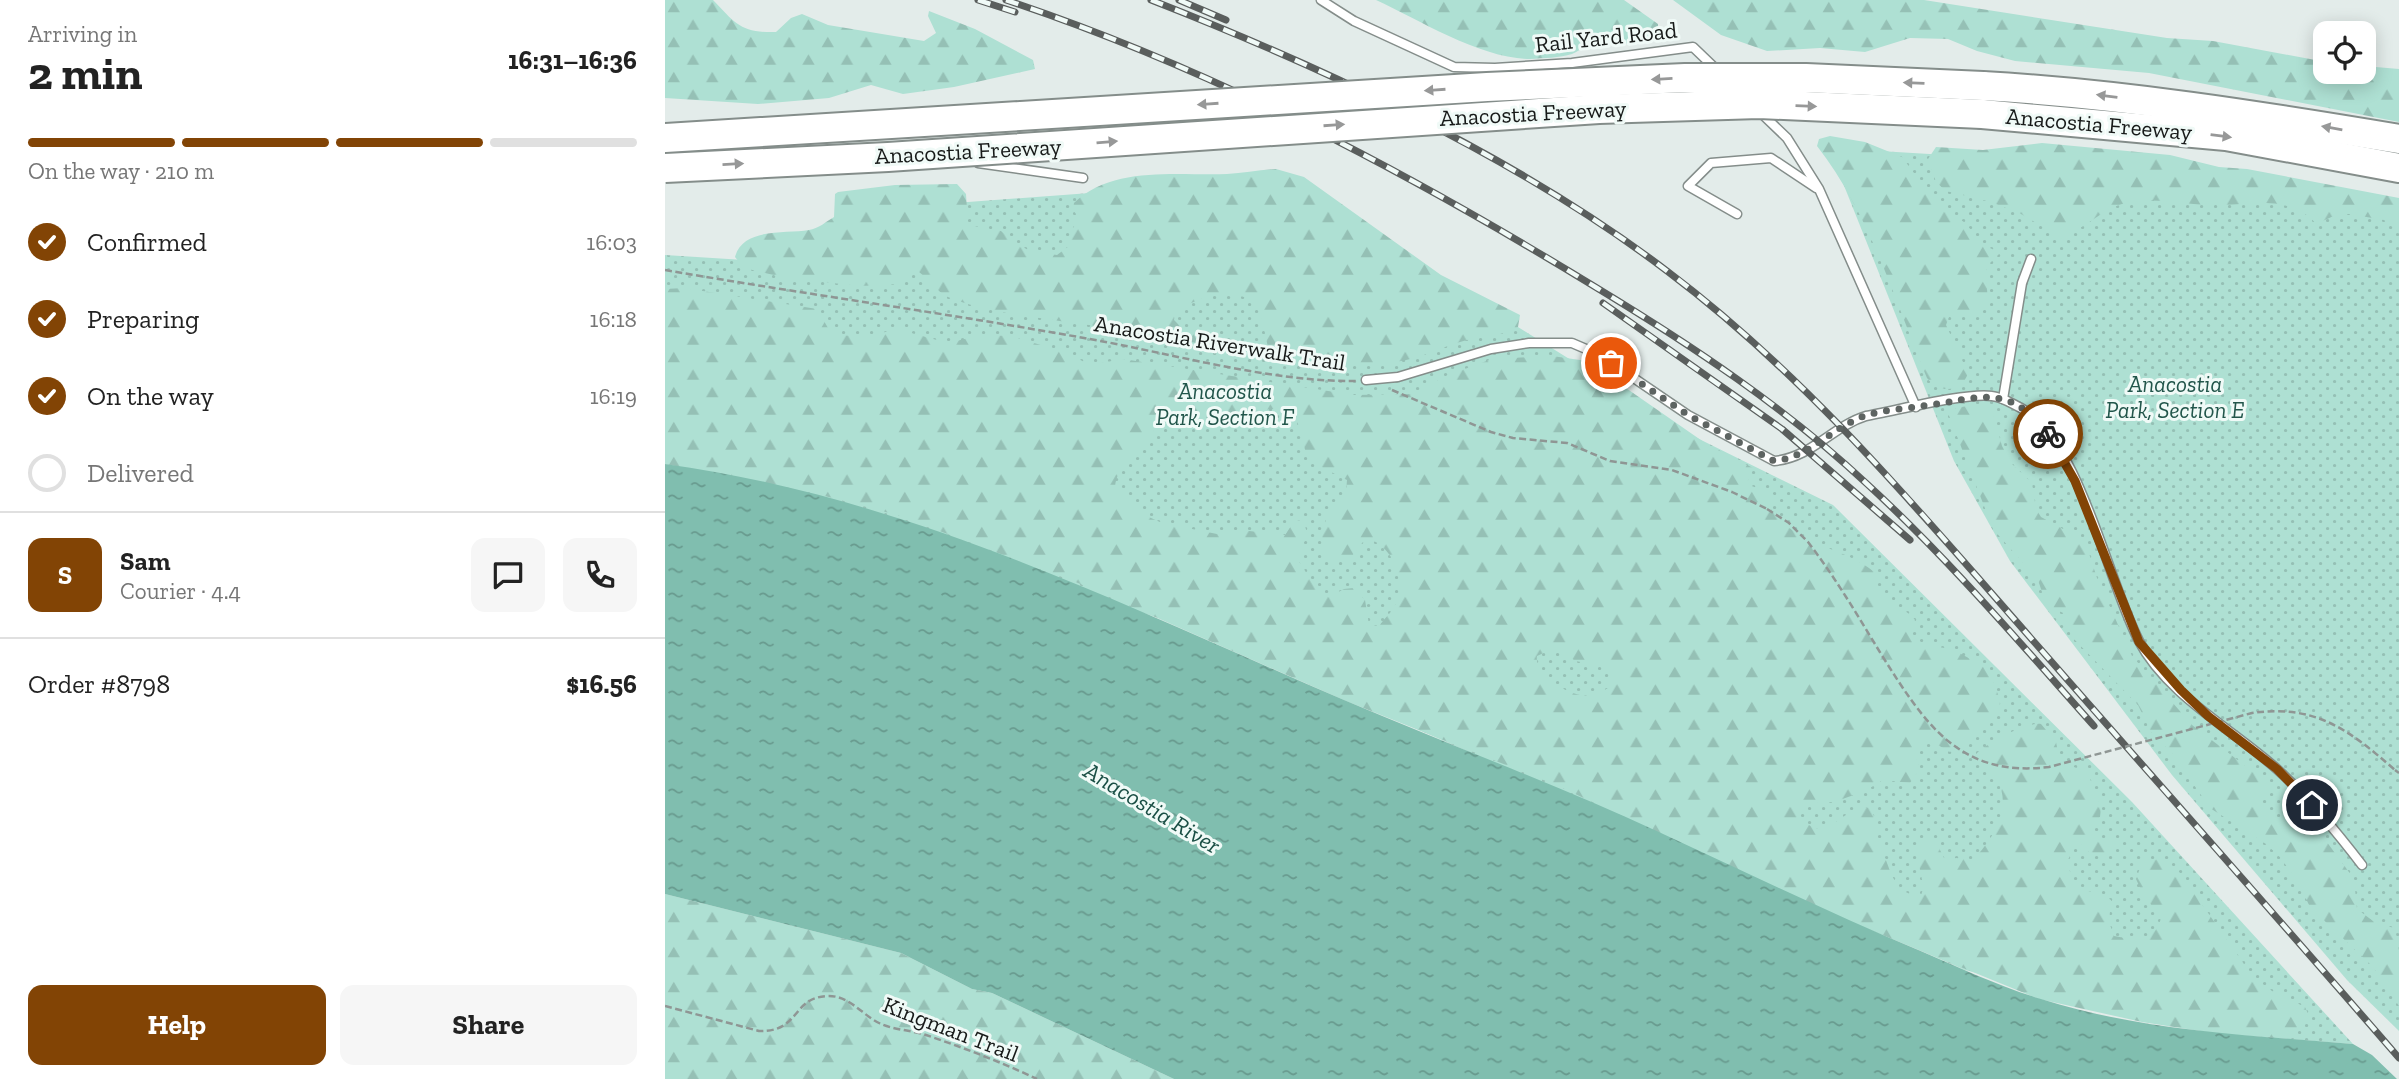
<!DOCTYPE html>
<html lang="en">
<head>
<meta charset="utf-8">
<style>
	body { margin:0; font-family:"Zilla Slab",serif; background:#f6f6f6; color:#222; height:100vh; display:flex; flex-direction:column; font-size:26px; white-space:nowrap }
	* { box-sizing:border-box; margin:0 }
	p { font-size:23px; color:#767676 }
	.icon { flex:none; width:38px; height:38px; fill:none; stroke:currentColor; stroke-width:2; stroke-linecap:round; stroke-linejoin:round }
	.map { position:relative; flex:1; overflow:hidden }
	.sheet { display:flex; flex-direction:column; background:#fff; width:665px }
	.sheet>* { flex:none }
	.tools { position:absolute; left:1648px; top:21px; display:grid; gap:14px }
	.tools a { display:grid; place-items:center; width:63px; height:63px; border-radius:14px; background:#fff; box-shadow:0 4px 18px #0003; font-size:35px }
	.pin { position:absolute; display:grid; place-items:center; width:60px; height:60px; color:#fff; margin:-30px; border:4px solid #fff; border-radius:50%; box-shadow:0 2px 7px #0007 }
	.courier { position:absolute; display:grid; place-items:center; width:70px; height:70px; margin:-35px; border:5px solid #824405; border-radius:50%; background:#fff; color:#222; box-shadow:0 2px 9px #0007 }
	.head em { font-style:normal; font-weight:700 }
	.head div { display:flex; flex-direction:column-reverse }
	.head { display:flex; align-items:center; justify-content:space-between; height:119px; padding:0 28px }
	h1 { font-size:46px; font-weight:700; line-height:52px }
	.bar { display:grid; grid-template-columns:repeat(4,1fr); gap:10px 7px; align-content:center; height:84px; padding:0 28px }
	.bar i { height:9px; border-radius:5px; background:#e0e0e0 }
	.bar .selected { background:#824405 }
	.bar p { grid-column:span 4 }
	.line { display:flex; align-items:center; gap:18px; padding:0 28px; border-top:2px solid #e0e0e0 }
	.line div { flex:1 }
	.round { display:grid; place-items:center; flex:none; width:74px; height:74px; border-radius:14px; background:#f6f6f6 }
	ol { padding:0 28px; list-style:none }
	li { display:flex; align-items:center; gap:21px; height:77px }
	li p { margin-inline-start:auto }
	li .icon { padding:7px; border-radius:50%; background:#824405; color:#fff; stroke-width:4 }
	li:last-child { color:#767676 }
	li i { width:38px; height:38px; border:4px solid #e0e0e0; border-radius:50% }
	.cta { display:flex; gap:14px; margin-top:auto; padding:14px 28px }
	.cta a { flex:1; height:80px; border-radius:14px; background:#824405; color:#fff; font-size:28px; font-weight:700; line-height:80px; text-align:center }
	.cta a+a { background:#f6f6f6; color:#222 }
	main { display:flex; flex:1; min-height:0 }
	.map>svg:first-child { display:block }
	.grass { fill:url(#grass-dots) }
	.forest { fill:url(#forest-firs); fill-rule:evenodd }
	.water { fill:url(#water-ripples) }
	.lines { fill:none; stroke-linecap:round; stroke-linejoin:round }
	.service-casing { stroke:#848d8a; stroke-width:11 }
	.motorway-casing { stroke:#848d8a; stroke-width:32 }
	.path { stroke:#8f9694; stroke-width:2.5; stroke-dasharray:7 3.5; stroke-linecap:butt }
	.service { stroke:#fff; stroke-width:8 }
	.motorway { stroke:#fff; stroke-width:28 }
	.rail-casing { stroke:#5a5e5d; stroke-width:7 }
	.rail { stroke:#f0faf7; stroke-width:4.5; stroke-dasharray:13; stroke-linecap:butt }
	.motorway-bridge-casing { stroke:#848d8a; stroke-width:32; stroke-linecap:butt }
	.path-bridge { stroke:#8f9694; stroke-width:2.5; stroke-dasharray:7 3.5; stroke-linecap:butt }
	.motorway-bridge { stroke:#fff; stroke-width:28 }
	.oneway { fill:#979898 }
	.done { stroke:#5e6462; stroke-width:7; stroke-dasharray:0 12.6 }
	.route { stroke:#824405; stroke-width:9 }
	.labels { text-anchor:middle; stroke-width:6; stroke-linejoin:round; paint-order:stroke }
	.street-label { font-size:23px; fill:#171a19; stroke:#f0faf7 }
	.park-label { font-size:23px; font-style:italic; fill:#22564b; stroke:#f0faf7 }
	.water-label { font-size:24px; font-style:italic; fill:#1a4f45; stroke:#f0faf7 }
</style>
</head>
<body>
<main>
<section class="sheet">
<div class="head"><div><h1>2 min</h1><p>Arriving in</p></div><em>16:31–16:36</em></div>
<div class="bar"><i class="selected"></i><i class="selected"></i><i class="selected"></i><i></i><p>On the way · 210 m</p></div>
<ol>
<li><svg class="icon" aria-label="check" viewBox="0 0 24 24"><path d="M5 12l5 5 9-10"/></svg>Confirmed<p>16:03</p></li>
<li><svg class="icon" aria-label="check" viewBox="0 0 24 24"><path d="M5 12l5 5 9-10"/></svg>Preparing<p>16:18</p></li>
<li><svg class="icon" aria-label="check" viewBox="0 0 24 24"><path d="M5 12l5 5 9-10"/></svg>On the way<p>16:19</p></li>
<li><i></i>Delivered</li>
</ol>
<div class="line" style="height:126px"><b class="round" style="background:#824405;color:#fff">S</b><div><b>Sam</b><p>Courier · 4.4</p></div><a class="round"><svg class="icon" aria-label="chat" viewBox="0 0 24 24"><path d="M4 5h16v11H9l-5 4z"/></svg></a><a class="round"><svg class="icon" aria-label="phone" viewBox="0 0 24 24"><path d="M5 4h4l2 5-3 2q2 4 5 5l2-3 5 2v4C11 20 4 13 5 4z"/></svg></a></div>
<div class="line" style="height:91px"><div>Order #8798</div><b>$16.56</b></div>
<div class="cta"><a>Help</a><a>Share</a></div>
</section>
<div class="map">
<svg width="1734" height="1079" viewBox="0 0 1734 1079">
	<defs>
		<pattern id="grass-dots" width="8" height="8" patternUnits="userSpaceOnUse" patternTransform="scale(1.75)"><rect width="8" height="8" fill="#aee0d3"/><path d="M2 2h.1M6 6h.1" fill="none" stroke="#95c0b5" stroke-width="1.8" stroke-linecap="round"/></pattern>
		<pattern id="forest-firs" width="22" height="20" patternUnits="userSpaceOnUse" patternTransform="scale(1.75)"><rect width="22" height="20" fill="#aee0d3"/><path d="M5 1l3.5 6h-7zM16 11l3.5 6h-7z" fill="#95c0b5"/></pattern>
		<pattern id="water-ripples" width="26" height="14" patternUnits="userSpaceOnUse" patternTransform="scale(1.75)"><rect width="26" height="14" fill="#80beaf"/><path d="M2 4q2-2 4 0t4 0M15 11q2-2 4 0t4 0" fill="none" stroke="#689a8e"/></pattern>
	</defs>
	<rect width="100%" height="100%" fill="#e3ecea"/>
	<!-- grass -->
	<g class="grass">
		<path d="M 1164,148 L 1315,157 L 1734,204 L 1734,1031 L 1682,980 L 1507,775 L 1345,561 L 1289,461 Z"/>
		<path d="M 615,179 L 1028,436 L 1168,505 L 1467,802 L 1688,1044 L 1548,1033 L 1300,970 L 513,624 L 23,468 L 0,464 L 0,255 L 125,263 L 236,207 Z"/>
	</g>
	<!-- forest -->
	<g class="forest">
		<path d="M 0,0 L 48,0 C 71,24 76,33 111,32 L 126,18 L 137,14 L 163,25 L 259,41 L 271,33 L 263,16 L 264,11 L 310,29 L 368,60 L 370,69 L 289,87 L 238,94 L 206,85 L 164,98 L 93,104 L 0,98 Z"/>
		<path d="M 711,0 L 959,0 L 993,24 C 994,54 955,41 936,41 C 925,41 917,50 907,54 C 895,58 878,58 865,59 C 817,59 754,20 711,0 Z"/>
		<path d="M 1008,0 L 1259,0 L 1502,38 L 1548,41 L 1661,62 L 1661,72 L 1699,72 L 1699,66 L 1734,69 L 1734,122 L 1484,73 L 1350,61 L 1312,51 L 1283,39 L 1245,38 L 1200,52 L 1155,48 L 1102,51 L 1056,35 Z"/>
		<path d="M 1165,136 L 1200,142 L 1237,157 L 1274,207 L 1299,222 L 1319,245 L 1335,253 L 1321,267 L 1323,308 L 1310,314 L 1285,314 L 1281,325 L 1303,373 C 1297,393 1274,394 1262,378 C 1229,299 1205,214 1152,146 L 1154,139 Z"/>
		<path d="M 1377,143 L 1505,155 L 1554,167 L 1582,169 L 1734,198 L 1734,232 L 1719,220 L 1684,214 L 1673,214 L 1651,224 C 1642,212 1628,207 1614,204 C 1593,201 1575,205 1554,205 C 1523,206 1488,195 1457,204 C 1434,211 1418,231 1395,237 L 1356,214 L 1326,202 L 1281,191 L 1271,182 L 1263,159 L 1271,147 L 1318,150 Z"/>
		<path d="M 611,169 L 639,177 L 776,275 L 855,315 L 853,327 C 839,336 818,336 802,340 C 781,345 761,356 741,360 C 706,367 634,373 604,350 C 600,338 598,311 588,302 C 569,286 525,298 510,314 L 509,320 L 515,326 L 570,341 L 587,351 L 572,353 C 518,338 464,330 409,323 C 369,317 326,313 288,299 C 271,293 265,279 251,270 L 235,284 L 195,286 L 121,278 L 79,268 L 70,257 C 78,227 121,234 144,230 C 153,229 162,221 169,217 L 170,194 L 173,192 L 230,185 L 292,184 L 301,194 L 303,225 L 336,231 L 349,242 L 365,251 L 392,255 L 404,246 L 408,228 L 414,218 L 408,210 L 409,203 C 448,165 513,176 562,174 C 578,173 595,170 611,169 Z"/>
		<path d="M 19,288 L 152,309 L 163,328 L 173,335 L 205,337 L 226,330 L 235,330 L 283,343 L 316,335 L 346,336 L 402,353 L 425,365 L 458,359 L 689,395 L 750,394 L 778,377 L 827,359 L 887,356 L 922,361 L 1043,445 L 1088,468 L 1082,483 C 1091,491 1104,486 1111,498 L 1106,507 C 1128,547 1183,546 1214,576 L 1211,589 C 1221,606 1240,606 1250,620 L 1246,633 C 1262,651 1268,644 1288,650 C 1300,655 1313,664 1324,670 L 1335,700 L 1334,715 L 1285,752 L 1266,741 L 1255,742 L 1249,751 L 1255,769 L 1245,783 L 1218,780 L 1200,791 L 1169,802 L 1135,804 L 1133,813 C 1160,854 1181,799 1205,808 L 1212,822 L 1210,836 C 1225,858 1224,897 1256,895 C 1263,882 1247,864 1257,841 L 1270,840 L 1281,862 L 1291,858 L 1308,860 C 1337,830 1356,787 1311,760 L 1312,753 C 1325,742 1360,722 1376,724 L 1391,742 L 1395,763 L 1422,771 L 1436,807 L 1435,817 L 1424,826 L 1425,833 L 1450,843 L 1440,855 L 1427,855 L 1412,841 L 1402,862 L 1410,888 L 1436,894 L 1446,900 L 1444,922 L 1449,936 C 1471,940 1490,942 1496,918 L 1478,894 L 1471,879 L 1478,860 L 1500,859 L 1515,873 L 1588,977 L 1607,991 L 1640,1007 L 1644,1016 L 1639,1026 L 1616,1038 L 1548,1033 L 1477,1022 L 1374,999 L 1171,916 L 891,785 L 681,701 L 413,583 L 232,515 L 141,491 L 0,464 L 0,289 ZM 619,405 C 634,409 637,446 644,461 L 682,480 L 681,492 C 662,508 645,544 669,563 L 684,560 L 701,538 C 727,545 741,577 731,603 C 728,611 719,619 714,626 L 704,625 L 700,600 L 689,588 L 679,589 L 664,597 L 655,594 L 633,560 L 642,534 L 639,521 L 630,520 L 620,535 L 584,531 L 552,534 L 497,523 L 473,512 L 450,488 C 451,460 485,448 492,423 L 616,408 ZM 885,650 L 899,652 L 910,661 L 939,666 L 946,679 L 943,688 C 935,693 925,697 915,695 C 899,692 869,674 872,656 Z"/>
		<path d="M 1308,405 L 1320,406 L 1328,414 L 1337,446 L 1346,463 L 1367,483 L 1371,509 L 1376,517 L 1420,541 L 1432,578 L 1467,656 L 1527,725 L 1608,787 L 1595,801 L 1602,814 L 1614,818 L 1632,812 L 1642,815 L 1689,879 L 1692,909 L 1712,924 L 1730,928 L 1734,951 L 1728,953 L 1734,960 L 1734,1006 L 1708,967 L 1645,907 L 1634,884 L 1615,857 L 1601,844 L 1545,808 L 1506,752 L 1487,734 L 1473,705 L 1406,636 L 1400,614 L 1381,604 L 1373,580 L 1328,529 L 1283,413 L 1291,408 Z"/>
		<path d="M 0,894 L 236,953 L 307,989 L 327,993 L 509,1079 L 0,1079 Z"/>
	</g>
	<!-- water -->
	<path class="water" d="M 0,464 C 246,498 455,604 679,700 C 785,745 892,785 996,833 C 1083,873 1169,915 1258,952 C 1297,969 1336,987 1376,999 C 1476,1031 1584,1035 1688,1044 L 1707,1055 L 1732,1079 L 509,1079 L 327,993 L 307,989 L 236,953 L 0,894 Z"/>
	<g class="lines">
		<defs>
			<g id="service">
				<path d="M 656,0 L 689,21 L 789,67 L 830,68 L 907,63 L 1028,47 L 1053,71"/>
				<path d="M 1095,112 L 1122,138 L 1154,189 L 1251,407"/>
				<path d="M 313,163 L 418,178"/>
				<path d="M 1072,214 L 1023,186 L 1046,163 L 1106,158 L 1151,188"/>
				<path d="M 701,380 L 733,377 L 826,349 L 864,343 L 907,343 L 935,355 L 1023,415 L 1109,461 C 1146,458 1168,426 1201,416 C 1230,411 1302,392 1327,396 C 1337,397 1346,403 1356,408 C 1416,443 1442,580 1474,641 C 1502,695 1569,730 1613,770 C 1644,798 1671,831 1697,865"/>
				<path d="M 1338,399 L 1357,283 L 1366,259"/>
			</g>
			<g id="motorway">
				<path d="M 1318,86 C 1458,94 1596,116 1734,139"/>
				<path d="M 1317,114 L 1561,136 L 1734,168"/>
			</g>
		</defs>
		<!-- service casing -->
		<use href="#service" class="service-casing"/>
		<!-- motorway casing -->
		<use href="#motorway" class="motorway-casing"/>
		<!-- path -->
		<g class="path">
			<path d="M 0,270 C 139,294 280,313 419,338 C 506,353 603,382 691,381"/>
			<path d="M 727,390 L 826,432 L 848,438 L 902,443 L 945,461 L 1007,470 L 1067,492 L 1102,509"/>
			<path d="M 1730,770 L 1734,773"/>
			<path d="M 0,1006 L 94,1031 C 136,1032 126,998 162,996 C 184,995 196,1014 214,1023 C 228,1030 246,1030 261,1035 C 299,1048 336,1062 372,1079"/>
		</g>
		<!-- service -->
		<use href="#service" class="service"/>
		<!-- motorway -->
		<use href="#motorway" class="motorway"/>
		<defs>
			<g id="rail">
				<path d="M 313,0 L 350,12"/>
				<path d="M 341,0 C 551,70 744,173 932,288 C 1026,345 1121,408 1201,483 C 1283,558 1355,643 1429,726"/>
				<path d="M 486,0 C 658,67 855,159 1002,271 C 1143,377 1255,512 1371,644 C 1492,782 1614,919 1734,1058"/>
				<path d="M 514,0 L 561,20"/>
				<path d="M 938,303 L 1117,429 L 1245,540"/>
			</g>
		</defs>
		<!-- rail casing -->
		<use href="#rail" class="rail-casing"/>
		<!-- rail -->
		<use href="#rail" class="rail"/>
		<defs>
			<g id="motorway-bridge">
				<path d="M 0,138 L 822,87 L 1020,78 L 1141,78 L 1318,86"/>
				<path d="M 0,168 L 223,157 L 934,109 L 1094,104 L 1317,114"/>
			</g>
		</defs>
		<!-- motorway-bridge casing -->
		<use href="#motorway-bridge" class="motorway-bridge-casing"/>
		<!-- path-bridge -->
		<path class="path-bridge" d="M 1102,509 L 1124,523 L 1143,542 C 1170,577 1193,616 1216,654 C 1259,722 1293,778 1384,767 L 1587,713 C 1651,704 1684,730 1730,770"/>
		<!-- motorway-bridge -->
		<use href="#motorway-bridge" class="motorway-bridge"/>
	</g>
	<!-- one-way arrows -->
	<defs><path id="oneway-solid" d="M-6-.8H1V-3.2L6.5 0L1 3.2V.8H-6Z" transform="scale(1.75)"/></defs>
	<g class="oneway">
		<use href="#oneway-solid" transform="translate(997 79) rotate(177)"/>
		<use href="#oneway-solid" transform="translate(1249 83) rotate(-178)"/>
		<use href="#oneway-solid" transform="translate(770 90) rotate(176)"/>
		<use href="#oneway-solid" transform="translate(1442 96) rotate(-173)"/>
		<use href="#oneway-solid" transform="translate(543 104) rotate(176)"/>
		<use href="#oneway-solid" transform="translate(1141 106) rotate(2)"/>
		<use href="#oneway-solid" transform="translate(669 125) rotate(-4)"/>
		<use href="#oneway-solid" transform="translate(1667 128) rotate(-170)"/>
		<use href="#oneway-solid" transform="translate(1556 136) rotate(7)"/>
		<use href="#oneway-solid" transform="translate(442 142) rotate(-5)"/>
		<use href="#oneway-solid" transform="translate(68 164) rotate(-3)"/>
	</g>
	<g class="lines">
		<!-- done -->
		<path class="done" d="M 946,363 L 1023,415 L 1109,461 C 1141,458 1162,433 1190,420 C 1209,410 1237,409 1258,406 C 1313,399 1343,381 1383,434"/>
		<!-- route -->
		<path class="route" d="M 1383,434 L 1410,481 L 1474,642 L 1516,690 L 1543,716 L 1612,769 L 1647,805"/>
	</g>
	<g class="labels">
		<!-- street labels -->
		<g class="street-label">
			<text transform="translate(941 37) rotate(-6)" y="8">Rail Yard Road</text>
			<text transform="translate(868 113) rotate(-3)" y="8">Anacostia Freeway</text>
			<text transform="translate(1434 124) rotate(5)" y="8">Anacostia Freeway</text>
			<text transform="translate(303 151) rotate(-3)" y="8">Anacostia Freeway</text>
			<text transform="translate(555 343) rotate(9)" y="8">Anacostia Riverwalk Trail</text>
			<text transform="translate(286 1029) rotate(21)" y="8">Kingman Trail</text>
		</g>
		<!-- park labels -->
		<g class="park-label">
			<text x="1510" y="392">Anacostia<tspan x="1510" dy="26">Park, Section E</tspan></text>
			<text x="560" y="399">Anacostia<tspan x="560" dy="26">Park, Section F</tspan></text>
		</g>
		<!-- water labels -->
		<g class="water-label">
			<text transform="translate(487 808) rotate(31)" y="8">Anacostia River</text>
		</g>
	</g>
</svg>
<div class="tools">
<a><svg class="icon" aria-label="locate" viewBox="0 0 24 24"><circle cx="12" cy="12" r="6"/><path d="M12 2v4M12 18v4M2 12h4M18 12h4"/></svg></a>
</div>
<div class="pin" style="left:946px;top:363px;background:#ea580c"><svg class="icon" aria-label="bag" viewBox="0 0 24 24"><path d="M5 8h14l-1 12H6zM9 8a3 3 0 0 1 6 0"/></svg></div>
<div class="pin" style="left:1647px;top:805px;background:#1f2937"><svg class="icon" aria-label="home" viewBox="0 0 24 24"><path d="M3 11l9-7 9 7M6 9v11h12V9"/></svg></div>
<div class="courier" style="left:1383px;top:434px"><svg class="icon" aria-label="bike" viewBox="0 0 24 24"><circle cx="6" cy="16" r="4"/><circle cx="18" cy="16" r="4"/><path d="M6 16l4-8h5l3 8M10 8l3 8H6M13 5h3"/></svg></div>
</div>
</main>
</body>
</html>
